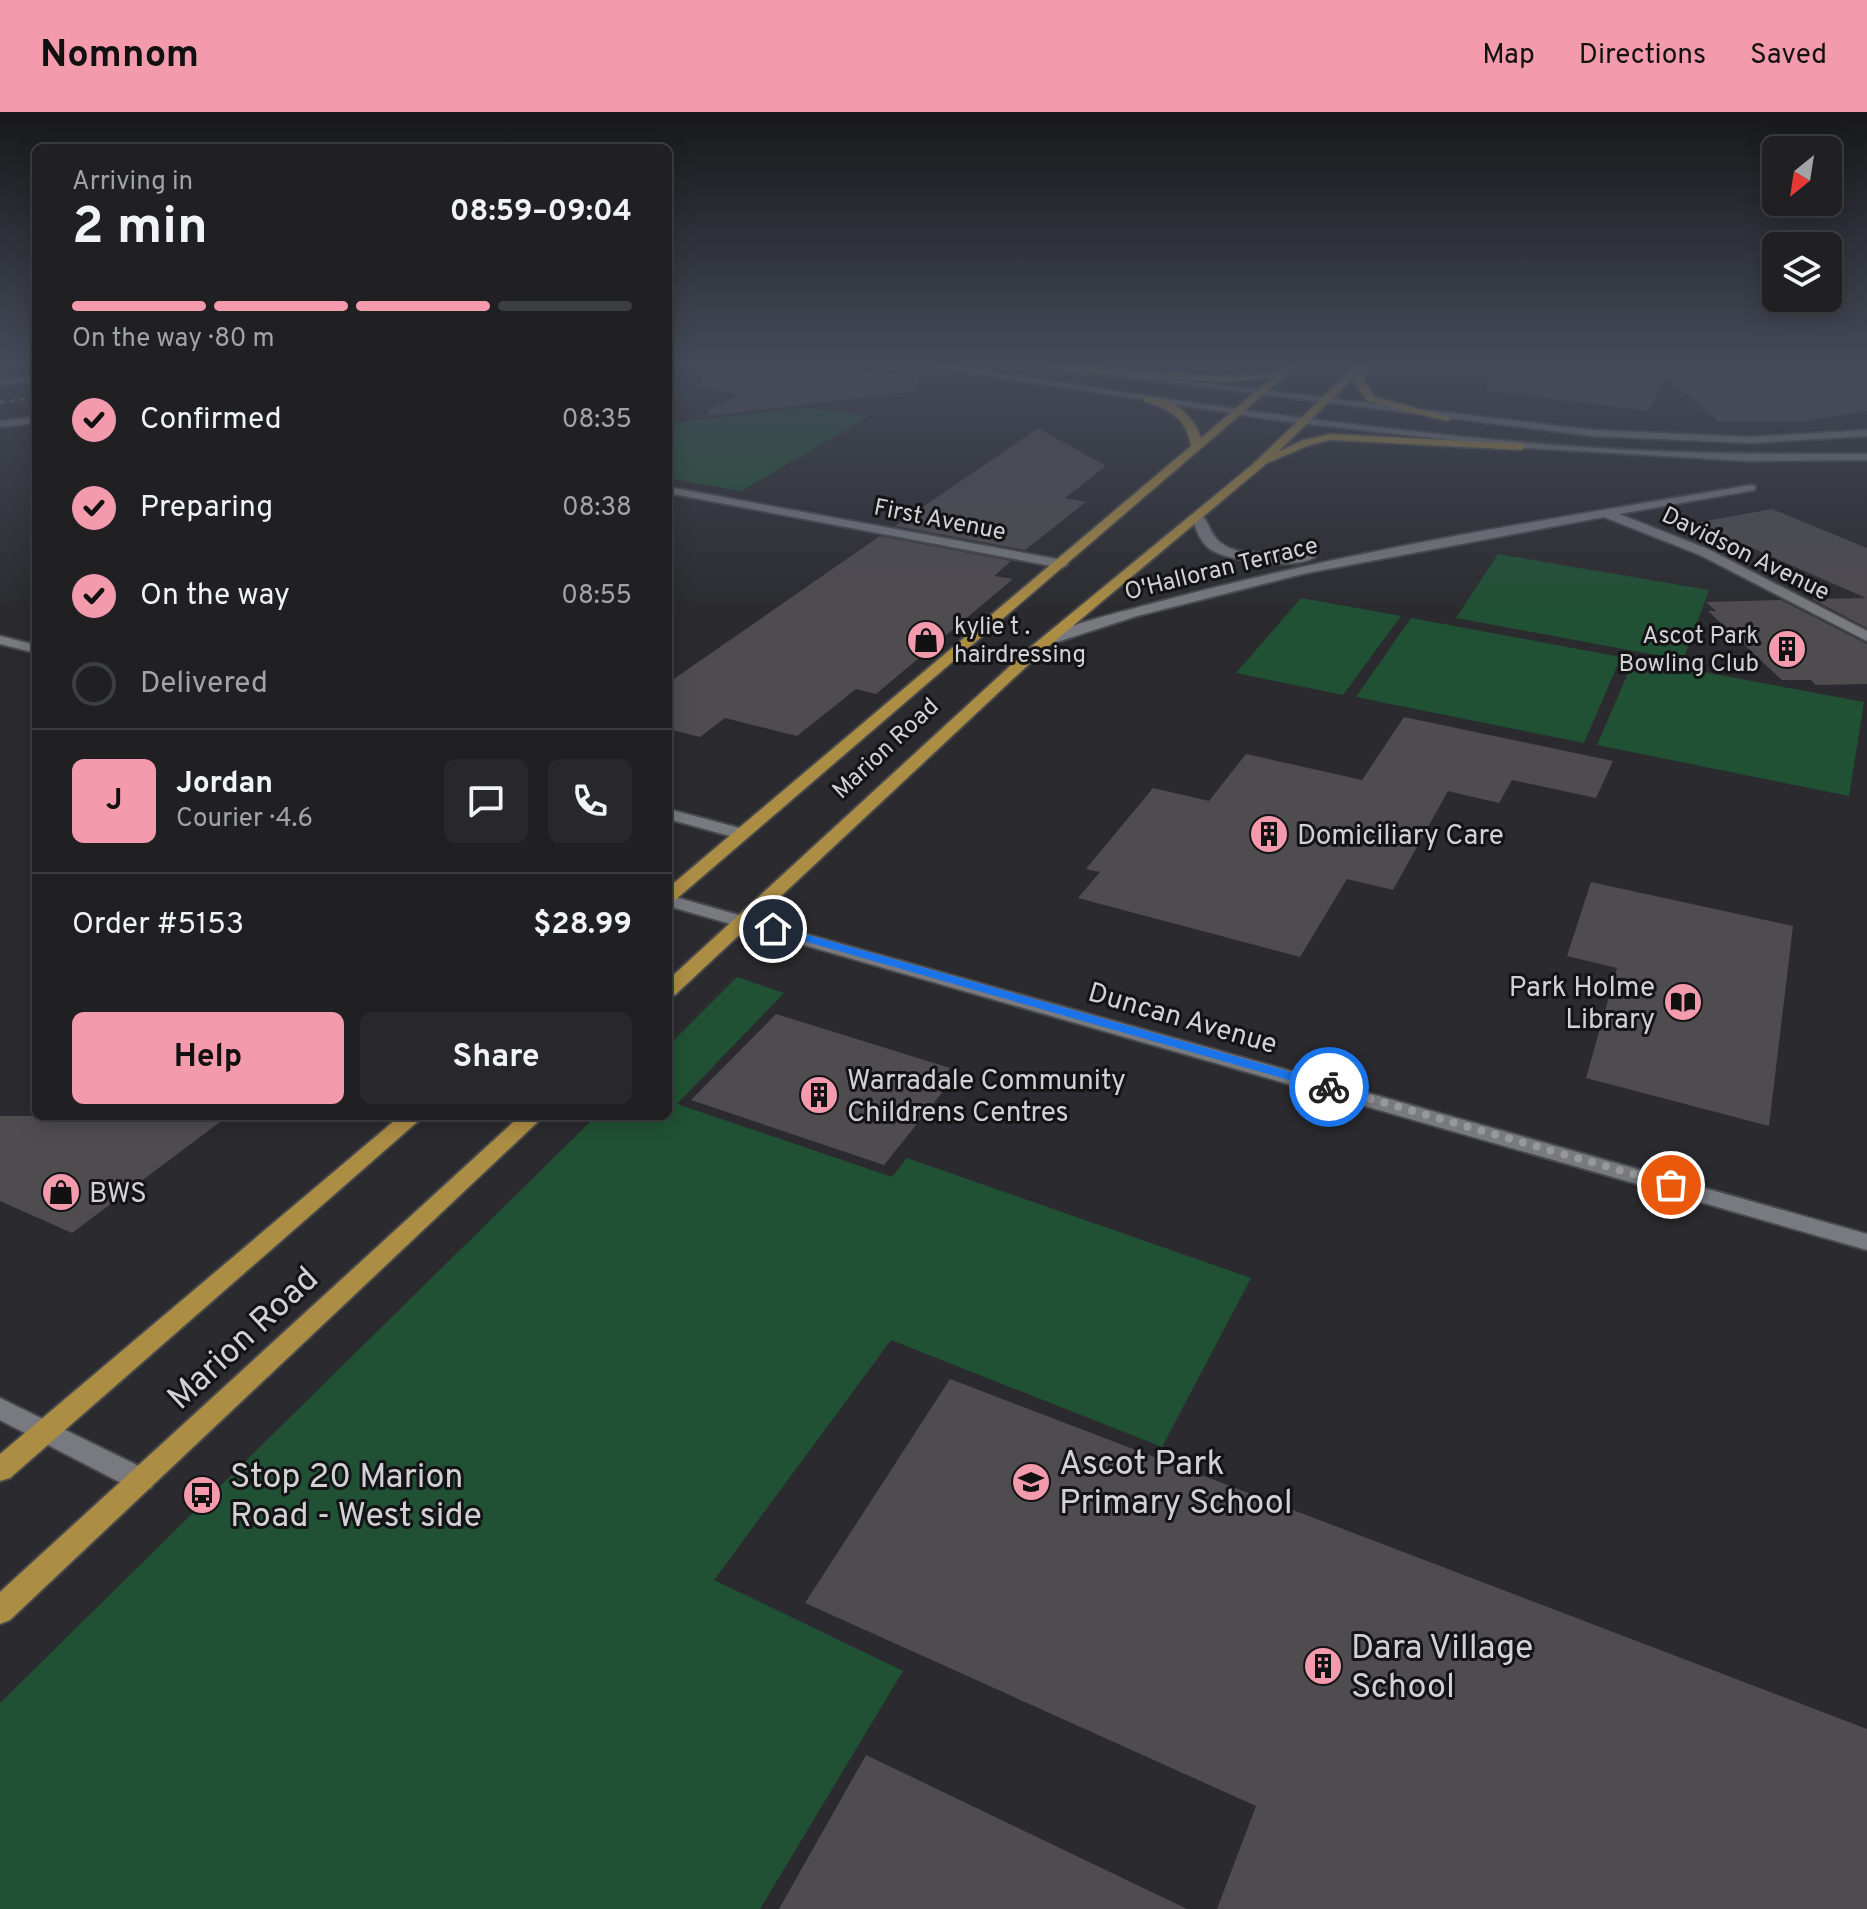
<!DOCTYPE html>
<html lang="en">
<head>
<meta charset="utf-8">
<style>
	body { margin:0; font-family:Overpass,sans-serif; background:#28282b; color:#f1f3f6; height:100vh; display:flex; flex-direction:column; font-size:30px; white-space:nowrap }
	* { box-sizing:border-box; margin:0 }
	p { font-size:26px; color:#a2a3a6 }
	.icon { flex:none; width:44px; height:44px; fill:none; stroke:currentColor; stroke-width:2; stroke-linecap:round; stroke-linejoin:round }
	.map { position:relative; flex:1; overflow:hidden }
	.sheet { position:absolute; left:32px; top:32px; width:640px; height:976px; display:flex; flex-direction:column; background:#202023; border-radius:12px; box-shadow:0 4px 20px #0003,0 0 0 2px #3d3e41 }
	.sheet>* { flex:none }
	.needle { width:52px; rotate:210deg }
	.tools { position:absolute; left:1762px; top:24px; display:grid; gap:16px }
	.tools a { display:grid; place-items:center; width:80px; height:80px; border-radius:12px; background:#202023; box-shadow:0 4px 20px #0003,0 0 0 2px #3d3e41; font-size:40px }
	.pin { position:absolute; display:grid; place-items:center; width:68px; height:68px; color:#fff; margin:-34px; border:4px solid #fff; border-radius:50%; box-shadow:0 2px 8px #0007 }
	.courier { position:absolute; display:grid; place-items:center; width:80px; height:80px; margin:-40px; border:6px solid #1a73e8; border-radius:50%; background:#fff; color:#222; box-shadow:0 2px 10px #0007 }
	.headline em { font-style:normal; font-weight:700 }
	.headline div { display:flex; flex-direction:column-reverse }
	.headline { display:flex; align-items:center; justify-content:space-between; height:136px; padding:0 40px }
	h1 { font-size:52px; font-weight:700; line-height:60px }
	.bar { display:grid; grid-template-columns:repeat(4,1fr); gap:12px 8px; align-content:center; height:96px; padding:0 40px }
	.bar i { height:10px; border-radius:6px; background:#3d3e41 }
	.bar .on { background:#f39aac }
	.bar p { grid-column:span 4 }
	.line { display:flex; align-items:center; gap:20px; padding:0 40px; border-top:2px solid #3d3e41 }
	.line div { flex:1 }
	.round { display:grid; place-items:center; flex:none; width:84px; height:84px; border-radius:12px; background:#28282b }
	ol { padding:0 40px; list-style:none }
	li { display:flex; align-items:center; gap:24px; height:88px }
	li p { margin-inline-start:auto }
	li .icon { padding:8px; border-radius:50%; background:#f39aac; color:#111; stroke-width:4 }
	li:last-child { color:#a2a3a6 }
	li i { width:44px; height:44px; border:4px solid #3d3e41; border-radius:50% }
	.action { display:flex; gap:16px; margin-top:auto; padding:16px 40px }
	.action a { flex:1; height:92px; border-radius:12px; background:#f39aac; color:#111; font-size:32px; font-weight:700; line-height:92px; text-align:center }
	.action a+a { background:#28282b; color:#f1f3f6 }
	header { display:flex; align-items:center; gap:48px; box-sizing:border-box; height:112px; padding:0 40px; background:#f39aac; color:#111 }
	header strong { font-size:38px }
	nav { display:flex; gap:44px; margin-inline-start:auto; font-size:28px }
	.map>svg:first-child { display:block }
	.green { fill:#205134 }
	.building { fill:#4f4c50 }
	.lines { fill:none; stroke-linecap:round; stroke-linejoin:round }
	.minor-casing { stroke:#48494c; stroke-width:4 }
	.secondary-casing { stroke:#48494c; stroke-width:4 }
	.primary-casing { stroke:#48494c; stroke-width:4 }
	.path { stroke:#68686c; stroke-width:3; stroke-dasharray:3 3; stroke-linecap:butt }
	.minor { fill:#797a7f; fill-rule:evenodd }
	.secondary { fill:#797a7f; fill-rule:evenodd }
	.primary { fill:#ac8d44; fill-rule:evenodd }
	.rail { stroke:#77777b; stroke-width:3; stroke-dasharray:5 5; stroke-linecap:butt }
	.route { fill:#1a73e8 }
	.done { stroke:#98989b; stroke-width:8; stroke-dasharray:0 14.4 }
	.labels { text-anchor:middle; stroke-width:6; stroke-linejoin:round; paint-order:stroke }
	.far-street-label { font-size:24px; fill:#d2d2d5; stroke:#141416 }
	.far-poi-label { font-size:24px; fill:#d2d2d5; stroke:#141416; text-anchor:start }
	.poi-label { font-size:28px; fill:#d2d2d5; stroke:#141416; text-anchor:start }
	.street-label { font-size:28px; fill:#d2d2d5; stroke:#141416 }
	.near-street-label { font-size:34px; fill:#d2d2d5; stroke:#141416 }
	.near-poi-label { font-size:34px; fill:#d2d2d5; stroke:#141416; text-anchor:start }
</style>
</head>
<body>
<header>
<strong>Nomnom</strong>
<nav><a>Map</a><a>Directions</a><a>Saved</a></nav>
</header>
<div class="map">
<svg width="1867" height="1797" viewBox="0 0 1867 1797">
	<rect width="100%" height="100%" fill="#2b2b2f"/>
	<!-- green -->
	<g class="green">
		<path d="M 808,295 L 869,304 L 741,379 L 668,366 L 668,312 Z"/>
		<path d="M 1498,442 L 1709,478 L 1683,548 L 1456,506 Z"/>
		<path d="M 1301,486 L 1401,504 L 1343,583 L 1236,561 Z"/>
		<path d="M 1411,506 L 1621,545 L 1584,631 L 1356,585 Z"/>
		<path d="M 1634,547 L 1864,590 L 1849,684 L 1597,633 Z"/>
		<path d="M 737,865 L 784,881 L 677,992 L 892,1065 L 907,1046 L 1251,1166 L 1162,1335 L 891,1228 L 714,1468 L 903,1559 L 760,1797 L 0,1797 L 0,1591 L 596,1004 L 668,1004 L 668,934 Z"/>
	</g>
	<!-- building -->
	<g class="building">
		<path d="M 703,252 L 821,252 L 918,266 L 917,279 L 708,304 L 707,299 L 740,282 L 701,276 Z"/>
		<path d="M 1489,252 L 1867,252 L 1867,299 L 1797,310 L 1719,310 L 1667,265 L 1648,299 L 1487,278 Z"/>
		<path d="M 1038,316 L 1106,354 L 1065,386 L 1086,390 L 1025,438 L 895,414 Z"/>
		<path d="M 1772,397 L 1867,436 L 1867,516 L 1812,487 L 1866,486 L 1695,411 Z"/>
		<path d="M 880,424 L 1011,449 L 994,464 L 1013,467 L 876,582 L 856,577 L 797,624 L 725,606 L 700,625 L 668,617 L 668,571 Z"/>
		<path d="M 1781,488 L 1867,532 L 1867,572 L 1816,573 L 1811,568 L 1782,568 L 1708,499 L 1716,499 L 1706,490 Z"/>
		<path d="M 1404,605 L 1613,649 L 1596,686 L 1512,668 L 1499,691 L 1448,679 L 1393,778 L 1347,767 L 1300,845 L 1078,786 L 1100,760 L 1086,757 L 1153,676 L 1209,689 L 1246,642 L 1362,668 Z"/>
		<path d="M 1591,770 L 1793,814 L 1769,1014 L 1586,966 L 1617,856 L 1567,844 Z"/>
		<path d="M 776,902 L 950,956 L 934,974 L 945,977 L 884,1053 L 691,988 Z"/>
		<path d="M 0,1004 L 228,1004 L 72,1121 L 0,1089 Z"/>
		<path d="M 950,1267 L 1867,1617 L 1867,1797 L 1217,1797 L 1256,1694 L 805,1491 Z"/>
		<path d="M 866,1643 L 1187,1797 L 779,1797 Z"/>
	</g>
	<g class="lines">
		<defs>
			<g id="minor">
				<path d="M 36,263 L 36,269 L 0,273 L 0,267 Z"/>
				<path d="M 36,305 L 36,311 L 0,315 L 0,309 Z"/>
				<path d="M 1751,373 L 1755,374 L 1755,378 L 1619,402 L 1708,437 L 1867,519 L 1867,529 L 1700,443 L 1604,405 L 1307,461 L 1137,504 L 1051,532 L 1039,529 C 1056,515 1129,498 1154,491 C 1350,438 1551,407 1751,373 Z"/>
				<path d="M 668,375 L 1062,448 L 1068,452 L 1062,456 L 668,381 Z"/>
				<path d="M 1197,400 C 1213,408 1206,429 1235,438 C 1255,445 1303,436 1315,445 C 1297,458 1229,450 1210,437 C 1199,429 1196,416 1191,404 Z"/>
				<path d="M 0,524 L 36,533 L 36,541 L 0,532 Z"/>
				<path d="M 668,697 L 747,718 L 750,722 L 741,727 L 668,707 Z"/>
				<path d="M 668,783 L 1867,1122 L 1867,1138 L 668,794 Z"/>
				<path d="M 0,1286 L 151,1360 L 155,1368 L 151,1376 L 141,1379 L 131,1376 L 0,1308 Z"/>
			</g>
			<g id="secondary">
				<path d="M 916,252 L 937,252 C 1167,287 1398,325 1630,338 C 1709,342 1788,342 1867,342 L 1867,348 L 1748,349 L 1510,335 L 1274,308 Z"/>
				<path d="M 1023,252 L 1048,252 L 1592,318 L 1751,325 L 1867,318 L 1867,324 L 1751,331 L 1592,324 Z"/>
			</g>
			<g id="primary">
				<path d="M 1289,252 L 1299,252 L 674,789 L 668,790 L 668,776 L 1191,334 C 1186,305 1170,298 1144,289 L 1144,285 C 1170,284 1193,301 1201,326 L 1273,265 L 1226,270 L 1064,260 L 1061,255 C 1110,249 1255,280 1289,252 Z"/>
				<path d="M 1357,252 L 1368,252 L 1364,270 L 1375,285 L 1452,306 L 1447,309 L 1367,289 L 1354,270 L 1355,264 L 1278,340 L 1303,328 L 1331,322 L 1521,332 L 1526,335 L 1521,338 L 1331,328 L 1310,333 L 1267,351 L 1043,539 L 675,883 L 668,885 L 668,868 L 1033,533 L 1252,353 Z"/>
				<path d="M 400,1004 L 424,1004 L 10,1366 L 0,1369 L 0,1342 Z"/>
				<path d="M 520,1004 L 544,1004 L 10,1508 L 0,1512 L 0,1480 Z"/>
			</g>
		</defs>
		<!-- minor casing -->
		<use href="#minor" class="minor-casing"/>
		<!-- secondary casing -->
		<use href="#secondary" class="secondary-casing"/>
		<!-- primary casing -->
		<use href="#primary" class="primary-casing"/>
		<!-- path -->
		<g class="path">
			<path d="M 1862,252 L 1867,255"/>
			<path d="M 1449,273 L 1458,261"/>
		</g>
		<!-- minor -->
		<use href="#minor" class="minor"/>
		<!-- secondary -->
		<use href="#secondary" class="secondary"/>
		<!-- primary -->
		<use href="#primary" class="primary"/>
		<!-- rail -->
		<path class="rail" d="M 0,290 L 36,286"/>
	</g>
	<!-- sky -->
	<linearGradient id="sky" x2="0" y2="1"><stop stop-color="#18181a"/><stop offset="0.5" stop-color="#444a58"/><stop offset="1" stop-color="#444a58" stop-opacity="0"/></linearGradient>
	<rect width="1867" height="503" fill="url(#sky)"/>
	<!-- route -->
	<path class="route" d="M 773,813 L 1333,972 L 1335,975 L 1324,978 L 769,819 L 769,814 Z"/>
	<g class="lines">
		<!-- done -->
		<path class="done" d="M 1329,975 L 1671,1073"/>
	</g>
	<!-- icons -->
	<defs>
		<symbol id="shop-disc" viewBox="-11 -11 22 22"><circle r="9.5" fill="#f39aac" stroke="#141416"/><path d="M-5-2.5h2.3a2.7 3.5 0 0 1 5.4 0H5L5.5 6h-11ZM-1.5-2.5h3a1.5 2.3 0 0 0-3 0Z" fill="#111"/></symbol>
		<symbol id="building-disc" viewBox="-11 -11 22 22"><circle r="9.5" fill="#f39aac" stroke="#141416"/><path d="M-4-6H4V6H1V3H-1V6H-4ZM-2.5-4.3h1.7v1.8h-1.7ZM.8-4.3h1.7v1.8H.8ZM-2.5-1h1.7V.8h-1.7ZM.8-1h1.7V.8H.8Z" fill="#111"/></symbol>
		<symbol id="library-disc" viewBox="-11 -11 22 22"><circle r="9.5" fill="#f39aac" stroke="#141416"/><path d="M-6-4Q-3-5.5-.7-3.5V5Q-3 3-6 4ZM6-4Q3-5.5 .7-3.5V5Q3 3 6 4Z" fill="#111"/></symbol>
		<symbol id="school-disc" viewBox="-11 -11 22 22"><circle r="9.5" fill="#f39aac" stroke="#141416"/><path d="M0-5L7-2L0 1L-7-2ZM-4 1L0 2.5L4 1V4Q0 6-4 4Z" fill="#111"/></symbol>
		<symbol id="bus-disc" viewBox="-11 -11 22 22"><circle r="9.5" fill="#f39aac" stroke="#141416"/><path d="M-5-6H5V4H4V6H2V4H-2V6H-4V4H-5ZM-3.5-4V0h7V-4ZM-3.5 1.2v1.5H-2V1.2ZM2 1.2v1.5H3.5V1.2Z" fill="#111"/></symbol>
	</defs>
	<g fill-rule="evenodd">
		<use href="#shop-disc" x="904" y="506" width="44" height="44"/>
		<use href="#building-disc" x="1765" y="515" width="44" height="44"/>
		<use href="#building-disc" x="1247" y="700" width="44" height="44"/>
		<use href="#library-disc" x="1661" y="868" width="44" height="44"/>
		<use href="#building-disc" x="797" y="961" width="44" height="44"/>
		<use href="#shop-disc" x="39" y="1058" width="44" height="44"/>
		<use href="#school-disc" x="1009" y="1348" width="44" height="44"/>
		<use href="#bus-disc" x="180" y="1361" width="44" height="44"/>
		<use href="#building-disc" x="1301" y="1532" width="44" height="44"/>
	</g>
	<g class="labels">
		<!-- far-street labels -->
		<g class="far-street-label">
			<text transform="translate(940 407) rotate(11)" y="8">First Avenue</text>
			<text transform="translate(1746 441) rotate(26)" y="8">Davidson Avenue</text>
			<text transform="translate(1221 456) rotate(-14)" y="8">O'Halloran Terrace</text>
			<text transform="translate(885 636) rotate(-43)" y="8">Marion Road</text>
		</g>
		<!-- far-poi labels -->
		<g class="far-poi-label">
			<text x="954" y="522">kylie t .<tspan x="954" dy="28">hairdressing</tspan></text>
			<text x="1759" y="531" text-anchor="end">Ascot Park<tspan x="1759" dy="28">Bowling Club</tspan></text>
		</g>
		<!-- poi labels -->
		<g class="poi-label">
			<text x="1297" y="732">Domiciliary Care</text>
			<text x="1655" y="884" text-anchor="end">Park Holme<tspan x="1655" dy="32">Library</tspan></text>
			<text x="847" y="977">Warradale Community<tspan x="847" dy="32">Childrens Centres</tspan></text>
			<text x="89" y="1090">BWS</text>
		</g>
		<!-- street labels -->
		<g class="street-label">
			<text transform="translate(1183 905) rotate(16)" y="10">Duncan Avenue</text>
		</g>
		<!-- near-street labels -->
		<g class="near-street-label">
			<text transform="translate(242 1225) rotate(-43)" y="12">Marion Road</text>
		</g>
		<!-- near-poi labels -->
		<g class="near-poi-label">
			<text x="1059" y="1362">Ascot Park<tspan x="1059" dy="39">Primary School</tspan></text>
			<text x="230" y="1375">Stop 20 Marion<tspan x="230" dy="39">Road - West side</tspan></text>
			<text x="1351" y="1546">Dara Village<tspan x="1351" dy="39">School</tspan></text>
		</g>
	</g>
</svg>
<div class="tools">
<a><svg class="needle" viewBox="-14 -14 28 28"><path d="M0-13l5 13h-10z" fill="#e53935"/><path d="M0 13l5-13h-10z" fill="#a2a3a6"/></svg></a>
<a><svg class="icon" aria-label="layers" viewBox="0 0 24 24"><path d="M12 4l9 5-9 5-9-5zM3 14l9 5 9-5"/></svg></a>
</div>
<div class="pin" style="left:1671px;top:1073px;background:#ea580c"><svg class="icon" aria-label="bag" viewBox="0 0 24 24"><path d="M5 8h14l-1 12H6zM9 8a3 3 0 0 1 6 0"/></svg></div>
<div class="pin" style="left:773px;top:817px;background:#1f2937"><svg class="icon" aria-label="home" viewBox="0 0 24 24"><path d="M3 11l9-7 9 7M6 9v11h12V9"/></svg></div>
<div class="courier" style="left:1329px;top:975px"><svg class="icon" aria-label="bike" viewBox="0 0 24 24"><circle cx="6" cy="16" r="4"/><circle cx="18" cy="16" r="4"/><path d="M6 16l4-8h5l3 8M10 8l3 8H6M13 5h3"/></svg></div>
<section class="sheet">
<div class="headline"><div><h1>2 min</h1><p>Arriving in</p></div><em>08:59–09:04</em></div>
<div class="bar"><i class="on"></i><i class="on"></i><i class="on"></i><i></i><p>On the way · 80 m</p></div>
<ol>
<li><svg class="icon" aria-label="check" viewBox="0 0 24 24"><path d="M5 12l5 5 9-10"/></svg>Confirmed<p>08:35</p></li>
<li><svg class="icon" aria-label="check" viewBox="0 0 24 24"><path d="M5 12l5 5 9-10"/></svg>Preparing<p>08:38</p></li>
<li><svg class="icon" aria-label="check" viewBox="0 0 24 24"><path d="M5 12l5 5 9-10"/></svg>On the way<p>08:55</p></li>
<li><i></i>Delivered</li>
</ol>
<div class="line" style="height:144px"><b class="round" style="background:#f39aac;color:#111">J</b><div><b>Jordan</b><p>Courier · 4.6</p></div><a class="round"><svg class="icon" aria-label="chat" viewBox="0 0 24 24"><path d="M4 5h16v11H9l-5 4z"/></svg></a><a class="round"><svg class="icon" aria-label="phone" viewBox="0 0 24 24"><path d="M5 4h4l2 5-3 2q2 4 5 5l2-3 5 2v4C11 20 4 13 5 4z"/></svg></a></div>
<div class="line" style="height:104px"><div>Order #5153</div><b>$28.99</b></div>
<div class="action"><a>Help</a><a>Share</a></div>
</section>
</div>
</body>
</html>
